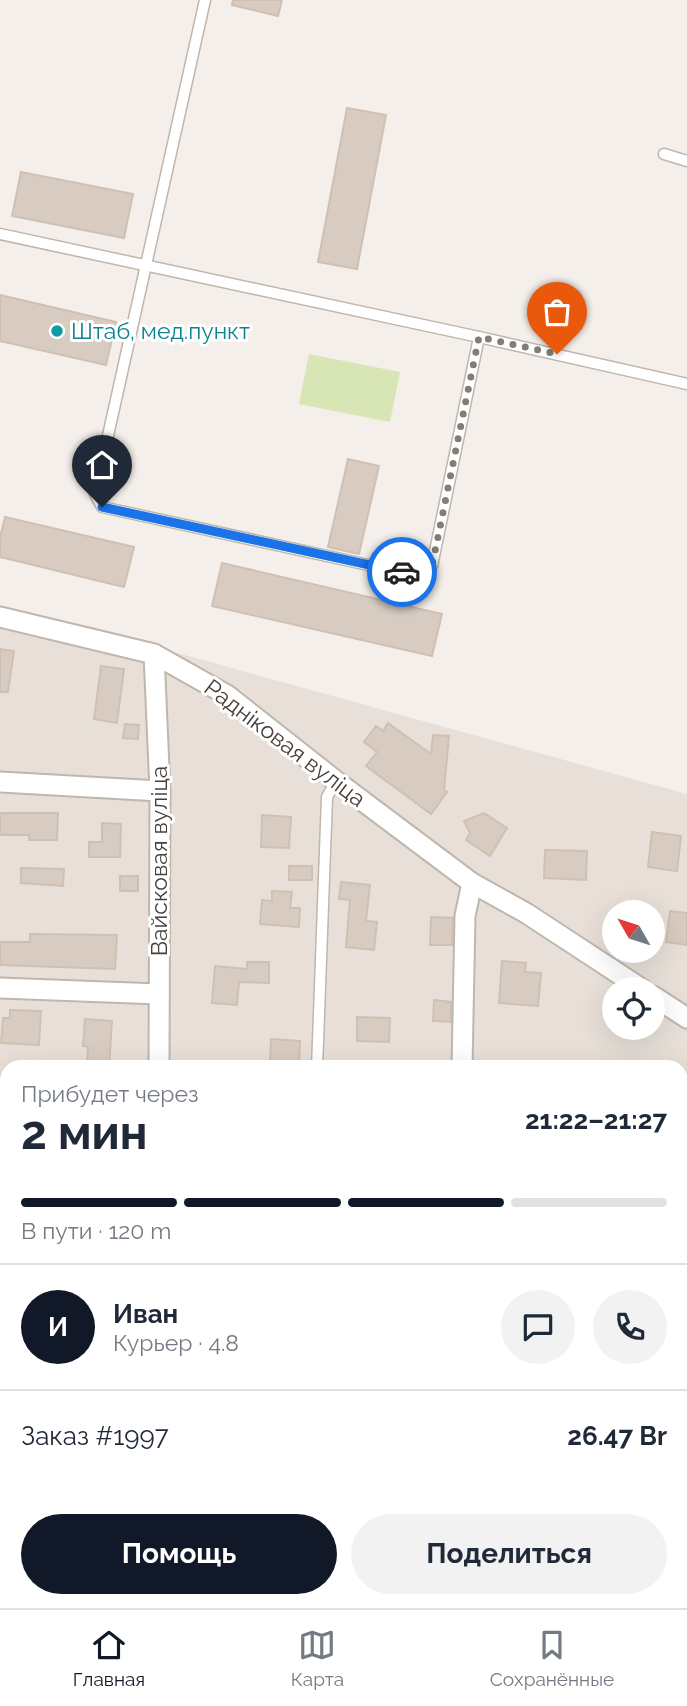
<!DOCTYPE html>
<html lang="ru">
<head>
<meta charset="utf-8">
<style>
	body { margin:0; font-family:Raleway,sans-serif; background:#f2f2f3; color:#1f2937; height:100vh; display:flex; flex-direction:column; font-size:26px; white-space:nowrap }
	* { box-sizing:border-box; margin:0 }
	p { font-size:23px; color:#747a83 }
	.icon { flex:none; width:38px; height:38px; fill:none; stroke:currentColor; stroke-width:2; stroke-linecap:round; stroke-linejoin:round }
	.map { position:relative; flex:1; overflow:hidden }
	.drawer { position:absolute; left:0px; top:1060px; width:688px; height:548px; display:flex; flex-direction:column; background:#fff; border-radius:21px 21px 0 0; box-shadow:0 7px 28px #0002 }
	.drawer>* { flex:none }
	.needle { width:46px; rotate:309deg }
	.controls { position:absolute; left:602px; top:900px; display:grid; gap:14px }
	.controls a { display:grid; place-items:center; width:63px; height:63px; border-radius:50%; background:#fff; box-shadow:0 7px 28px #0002; font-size:35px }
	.pin { position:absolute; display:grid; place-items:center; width:60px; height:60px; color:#fff; margin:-72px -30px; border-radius:50% 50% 50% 0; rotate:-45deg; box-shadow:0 0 7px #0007 }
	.pin .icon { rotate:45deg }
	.courier { position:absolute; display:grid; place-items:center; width:70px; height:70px; margin:-35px; border:5px solid #1a73e8; border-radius:50%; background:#fff; color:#222; box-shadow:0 2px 9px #0007 }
	.summary em { font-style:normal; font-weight:700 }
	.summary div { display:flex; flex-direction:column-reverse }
	.summary { display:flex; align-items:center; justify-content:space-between; height:119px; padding:0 21px }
	h1 { font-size:46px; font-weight:700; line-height:52px }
	.bar { display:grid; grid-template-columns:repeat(4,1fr); gap:10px 7px; align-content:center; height:84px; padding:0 21px }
	.bar i { height:9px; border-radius:5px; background:#e0e1e3 }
	.bar .current { background:#111827 }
	.bar p { grid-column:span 4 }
	.line { display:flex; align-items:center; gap:18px; padding:0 21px; border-top:2px solid #e0e1e3 }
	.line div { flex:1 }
	.round { display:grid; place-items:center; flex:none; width:74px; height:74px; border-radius:37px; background:#f2f2f3 }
	.action { display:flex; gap:14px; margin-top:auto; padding:14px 21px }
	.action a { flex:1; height:80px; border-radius:42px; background:#111827; color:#fff; font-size:28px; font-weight:700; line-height:80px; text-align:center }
	.action a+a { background:#f2f2f3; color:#1f2937 }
	.tab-bar { display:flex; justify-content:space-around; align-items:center; height:98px; border-top:2px solid #e0e1e3; background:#fff; font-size:19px; color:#747a83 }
	.tab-bar a { display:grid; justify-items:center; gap:4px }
	.tab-bar .current { color:#111827 }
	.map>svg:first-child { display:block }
	.residential { fill:#e8e0d8; fill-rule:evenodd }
	.green { fill:#d7e6b4 }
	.building { fill:#d8ccc2; stroke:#d0c0b3; stroke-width:2 }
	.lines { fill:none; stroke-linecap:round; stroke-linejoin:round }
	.lane-casing { stroke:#bfb6ac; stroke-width:13 }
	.street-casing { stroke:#bfb6ac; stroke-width:23 }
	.lane { stroke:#fff; stroke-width:10 }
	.street { stroke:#fff; stroke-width:19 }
	.done { stroke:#847d76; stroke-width:7; stroke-dasharray:0 12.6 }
	.route { stroke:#1a73e8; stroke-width:9 }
	.culture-dot { fill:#0f9aa8; stroke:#fff; stroke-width:2.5 }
	.labels { text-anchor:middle; stroke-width:6; stroke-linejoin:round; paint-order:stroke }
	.culture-label { font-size:23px; fill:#0d838f; stroke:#fff; text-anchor:start }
	.street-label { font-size:23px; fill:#483f38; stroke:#fff }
</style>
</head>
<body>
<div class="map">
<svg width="687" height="1608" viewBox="0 0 687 1608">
	<rect width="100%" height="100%" fill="#f4efea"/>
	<!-- residential -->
	<path class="residential" d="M 0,607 L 156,647 L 687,794 L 687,1401 L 681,1393 L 681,1068 L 7,1068 L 7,1601 L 401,1601 L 405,1608 L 0,1608 ZM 614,912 L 653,912 L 653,950 L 614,950 ZM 614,989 L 653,989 L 653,1027 L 614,1027 Z"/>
	<!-- green -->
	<g class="green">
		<path d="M 309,354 L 400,372 L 390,422 L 299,404 Z"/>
		<path d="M 681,1393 L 687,1401 L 687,1608 L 405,1608 L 401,1601 L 681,1601 Z"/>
	</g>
	<!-- building -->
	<g class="building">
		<path d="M 233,0 L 282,0 L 278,16 L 232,5 Z"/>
		<path d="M 347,108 L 386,115 L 357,269 L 318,262 Z"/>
		<path d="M 21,172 L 133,194 L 124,238 L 12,216 Z"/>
		<path d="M 0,295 L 116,322 L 106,365 L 0,341 Z"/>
		<path d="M 348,459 L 379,466 L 359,554 L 328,547 Z"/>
		<path d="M 5,517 L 134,547 L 124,587 L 0,557 L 0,537 Z"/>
		<path d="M 222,563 L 442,614 L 432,656 L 212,606 Z"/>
		<path d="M 0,649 L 14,651 L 8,692 L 0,692 Z"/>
		<path d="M 101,666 L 124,669 L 117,723 L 94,719 Z"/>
		<path d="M 388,723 L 431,754 L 433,735 L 449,736 L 444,790 L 447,792 L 431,814 L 366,766 L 377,752 L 364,742 L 376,726 L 383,731 Z"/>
		<path d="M 125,724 L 139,725 L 138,739 L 123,738 Z"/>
		<path d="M 0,813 L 58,813 L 57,840 L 29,840 L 29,835 L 0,835 Z"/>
		<path d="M 484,813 L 507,828 L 490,856 L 466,840 L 470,833 L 464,821 Z"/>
		<path d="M 262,815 L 291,817 L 289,848 L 261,847 Z"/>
		<path d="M 102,823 L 121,824 L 120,857 L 89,857 L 89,842 L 102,842 Z"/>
		<path d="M 652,832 L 681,836 L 677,871 L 648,867 Z"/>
		<path d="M 545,850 L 587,851 L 586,880 L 544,878 Z"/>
		<rect x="289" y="866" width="23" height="14"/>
		<path d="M 21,868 L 64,869 L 63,886 L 21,883 Z"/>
		<rect x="120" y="876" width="18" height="15"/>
		<path d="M 341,882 L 370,885 L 366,921 L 377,922 L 374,950 L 346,947 L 350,900 L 339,899 Z"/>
		<path d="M 272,891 L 292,892 L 290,908 L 300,908 L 299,927 L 260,924 L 262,900 L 272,901 Z"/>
		<path d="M 670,911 L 687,913 L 687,945 L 666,942 Z"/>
		<path d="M 431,917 L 453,918 L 452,945 L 430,945 Z"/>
		<path d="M 30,934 L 117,935 L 115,969 L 0,965 L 0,942 L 30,942 Z"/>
		<path d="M 502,961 L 526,963 L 525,972 L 541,973 L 538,1006 L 499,1003 Z"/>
		<path d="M 247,962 L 269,962 L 269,983 L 239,982 L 237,1005 L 212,1003 L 215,966 L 247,969 Z"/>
		<path d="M 434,1000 L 451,1002 L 451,1022 L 433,1021 Z"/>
		<path d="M 10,1010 L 41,1011 L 39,1045 L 1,1043 L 3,1018 L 10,1018 Z"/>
		<path d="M 357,1017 L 390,1018 L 389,1042 L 357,1041 Z"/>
		<path d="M 85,1019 L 112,1021 L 109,1068 L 87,1068 L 88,1047 L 83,1046 Z"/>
		<path d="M 271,1039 L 300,1041 L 299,1065 L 270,1063 Z"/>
	</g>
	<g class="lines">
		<defs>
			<g id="lane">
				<path d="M 205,0 L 95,494 L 102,507 L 419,576 L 432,566 L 479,337"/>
				<path d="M 664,154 L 687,161"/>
				<path d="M 0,234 L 479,337 L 687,384"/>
				<path d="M 317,1068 L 327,797 L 336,781"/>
			</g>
			<g id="street">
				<path d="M 0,617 L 154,654 L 227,695 L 336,781 L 472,883 L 526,913 L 642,989"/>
				<path d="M 154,654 L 160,791 L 159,1068"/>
				<path d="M 0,782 L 160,791"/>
				<path d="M 0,988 L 159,994"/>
				<path d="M 653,996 L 687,1018"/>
				<path d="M 462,1068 L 465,916 L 472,883"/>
				<path d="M 0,1190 L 7,1190"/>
				<path d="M 0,1408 L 7,1408"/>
				<path d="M 155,1608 L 155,1601"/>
			</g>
		</defs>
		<!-- lane casing -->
		<use href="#lane" class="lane-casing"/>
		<!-- street casing -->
		<use href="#street" class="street-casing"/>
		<!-- lane -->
		<use href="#lane" class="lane"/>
		<!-- street -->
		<use href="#street" class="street"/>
	</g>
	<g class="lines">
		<!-- done -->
		<path class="done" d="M 402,572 L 419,576 L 432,566 L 479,337 L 557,354"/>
		<!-- route -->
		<path class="route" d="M 102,507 L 402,572"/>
	</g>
	<!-- markers -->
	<circle class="culture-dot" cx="57" cy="331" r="7"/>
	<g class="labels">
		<!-- culture labels -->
		<g class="culture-label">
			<text x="71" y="339">Штаб, мeд.пункт</text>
		</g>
		<!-- street labels -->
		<g class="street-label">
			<text transform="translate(285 743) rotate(37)" y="8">Радніковая вуліца</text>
			<text transform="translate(159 861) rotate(-90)" y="8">Вайсковая вуліца</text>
		</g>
	</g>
</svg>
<div class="controls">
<a><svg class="needle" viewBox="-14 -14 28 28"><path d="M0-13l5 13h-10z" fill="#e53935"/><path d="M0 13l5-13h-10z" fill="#747a83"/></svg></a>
<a><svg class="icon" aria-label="locate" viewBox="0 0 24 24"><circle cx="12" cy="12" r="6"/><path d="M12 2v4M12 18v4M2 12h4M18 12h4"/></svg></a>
</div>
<div class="pin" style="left:557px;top:354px;background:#ea580c"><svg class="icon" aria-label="bag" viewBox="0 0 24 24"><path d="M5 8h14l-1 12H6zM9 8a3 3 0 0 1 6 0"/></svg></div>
<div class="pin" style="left:102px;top:507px;background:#1f2937"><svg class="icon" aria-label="home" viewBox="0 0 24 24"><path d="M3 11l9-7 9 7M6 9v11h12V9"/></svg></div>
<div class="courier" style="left:402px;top:572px"><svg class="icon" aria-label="car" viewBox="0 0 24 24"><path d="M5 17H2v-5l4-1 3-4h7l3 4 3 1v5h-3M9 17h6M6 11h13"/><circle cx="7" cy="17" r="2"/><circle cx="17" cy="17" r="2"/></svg></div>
<section class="drawer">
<div class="summary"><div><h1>2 мин</h1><p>Прибудет через</p></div><em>21:22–21:27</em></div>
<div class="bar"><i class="current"></i><i class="current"></i><i class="current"></i><i></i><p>В пути · 120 m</p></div>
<div class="line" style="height:126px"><b class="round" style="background:#111827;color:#fff">И</b><div><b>Иван</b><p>Курьер · 4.8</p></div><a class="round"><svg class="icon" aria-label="chat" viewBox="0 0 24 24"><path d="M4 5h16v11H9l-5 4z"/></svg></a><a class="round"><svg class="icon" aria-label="phone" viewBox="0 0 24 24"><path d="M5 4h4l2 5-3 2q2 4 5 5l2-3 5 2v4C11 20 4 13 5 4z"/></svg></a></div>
<div class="line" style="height:91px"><div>Заказ #1997</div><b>26.47 Br</b></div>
<div class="action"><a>Помощь</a><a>Поделиться</a></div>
</section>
</div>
<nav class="tab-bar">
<a class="current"><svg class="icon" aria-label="home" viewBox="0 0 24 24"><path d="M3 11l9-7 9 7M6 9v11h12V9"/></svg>Главная</a>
<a><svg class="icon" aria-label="map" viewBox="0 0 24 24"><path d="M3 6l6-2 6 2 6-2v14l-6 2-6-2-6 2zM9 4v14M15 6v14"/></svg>Карта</a>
<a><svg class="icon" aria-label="saved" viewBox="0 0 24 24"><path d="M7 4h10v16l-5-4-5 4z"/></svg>Сохранённые</a>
</nav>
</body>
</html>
